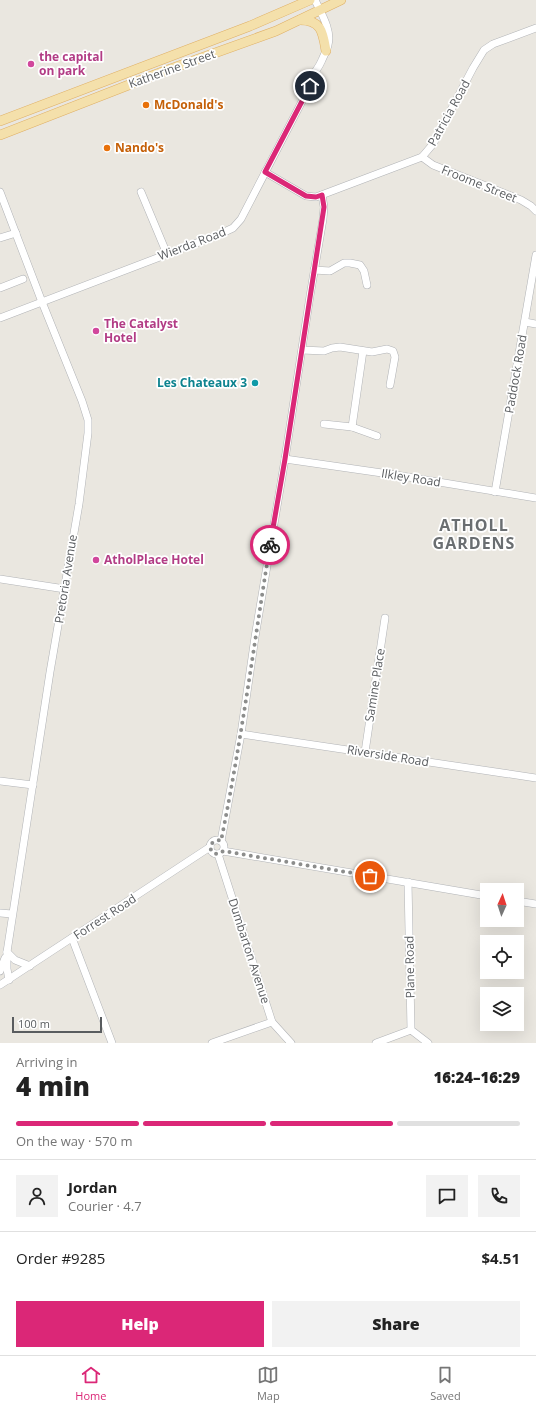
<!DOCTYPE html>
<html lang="en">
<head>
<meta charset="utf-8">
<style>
	body { margin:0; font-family:"Open Sans",sans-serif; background:#f2f2f2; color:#222; height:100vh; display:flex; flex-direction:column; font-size:15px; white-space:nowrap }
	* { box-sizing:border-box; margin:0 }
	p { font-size:13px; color:#767676 }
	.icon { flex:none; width:22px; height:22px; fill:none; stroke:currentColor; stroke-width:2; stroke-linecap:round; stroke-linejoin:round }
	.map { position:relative; height:1043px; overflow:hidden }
	.sheet { display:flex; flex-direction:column; background:#fff; flex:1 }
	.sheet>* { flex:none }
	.needle { width:26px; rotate:3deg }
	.controls { position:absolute; left:480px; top:883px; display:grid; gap:8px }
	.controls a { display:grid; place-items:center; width:44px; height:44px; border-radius:0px; background:#fff; box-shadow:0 4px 16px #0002; font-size:20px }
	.scale { position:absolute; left:12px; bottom:10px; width:90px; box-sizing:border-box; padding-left:4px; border:2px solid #595c5f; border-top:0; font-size:11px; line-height:14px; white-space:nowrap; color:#595c5f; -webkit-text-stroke:3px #fff; paint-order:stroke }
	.pin { position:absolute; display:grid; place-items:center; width:34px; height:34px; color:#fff; margin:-17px; border:2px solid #fff; border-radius:50%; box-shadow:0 1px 4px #0007 }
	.courier { position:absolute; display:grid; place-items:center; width:40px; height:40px; margin:-20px; border:3px solid #db2777; border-radius:50%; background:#fff; color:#222; box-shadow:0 1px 5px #0007 }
	.head em { font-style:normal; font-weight:800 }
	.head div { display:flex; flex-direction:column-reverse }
	.head { display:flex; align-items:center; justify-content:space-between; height:68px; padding:0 16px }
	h1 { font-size:26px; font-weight:800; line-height:30px }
	.bar { display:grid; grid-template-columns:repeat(4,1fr); gap:6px 4px; align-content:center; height:48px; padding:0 16px }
	.bar i { height:5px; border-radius:3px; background:#e0e0e0 }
	.bar .on { background:#db2777 }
	.bar p { grid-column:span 4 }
	.line { display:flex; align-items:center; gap:10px; padding:0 16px; border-top:1px solid #e0e0e0 }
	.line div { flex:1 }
	.round { display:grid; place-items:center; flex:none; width:42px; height:42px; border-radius:0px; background:#f2f2f2 }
	.button { display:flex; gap:8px; margin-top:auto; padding:8px 16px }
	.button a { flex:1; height:46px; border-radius:0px; background:#db2777; color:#fff; font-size:16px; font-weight:800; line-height:46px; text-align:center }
	.button a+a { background:#f2f2f2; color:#222 }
	.dock { display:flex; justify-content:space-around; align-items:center; height:56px; border-top:1px solid #e0e0e0; background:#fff; font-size:11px; color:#767676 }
	.dock a { display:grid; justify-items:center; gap:2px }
	.dock .on { color:#db2777 }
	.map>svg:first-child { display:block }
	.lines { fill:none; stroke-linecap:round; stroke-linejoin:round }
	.minor-casing { stroke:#b1b3b6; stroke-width:8 }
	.major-casing { stroke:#dfaf64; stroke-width:10 }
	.minor { stroke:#fff; stroke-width:7 }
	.major { stroke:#f4e0ab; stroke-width:9 }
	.done { stroke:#8c8d8c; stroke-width:4; stroke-dasharray:0 7.2 }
	.route { stroke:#db2777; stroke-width:5 }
	.hotel-dot { fill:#d1479c; stroke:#fff; stroke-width:1.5 }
	.food-dot { fill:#e8710a; stroke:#fff; stroke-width:1.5 }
	.culture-dot { fill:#0f9aa8; stroke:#fff; stroke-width:1.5 }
	.labels { text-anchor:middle; stroke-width:3.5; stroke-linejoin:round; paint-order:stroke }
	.hotel-label { font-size:12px; font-weight:bold; fill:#b23c85; stroke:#fff; text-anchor:start }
	.street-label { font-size:12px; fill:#595c5f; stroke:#fff }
	.food-label { font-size:12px; font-weight:bold; fill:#c56008; stroke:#fff; text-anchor:start }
	.culture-label { font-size:12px; font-weight:bold; fill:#0d838f; stroke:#fff; text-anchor:end }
	.district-label { font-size:16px; font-weight:bold; letter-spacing:1px; fill:#6a6e71; stroke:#fff }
</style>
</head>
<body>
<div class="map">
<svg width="536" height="1043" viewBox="0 0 536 1043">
	<rect width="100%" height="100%" fill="#eae7e0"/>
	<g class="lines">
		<defs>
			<g id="minor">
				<path d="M 311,78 L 314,78 L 317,81 L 316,85 L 313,86 L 308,84 L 308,80 C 314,74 319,67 322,60 C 324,55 327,50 328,45 C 332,30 321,13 315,0"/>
				<path d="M 422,157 L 433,165 L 521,200 L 531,206 L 536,211"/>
				<path d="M 265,172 L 306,196 L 316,197 L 422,157 L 433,144 L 473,68 L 484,50 L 493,44 L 536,28"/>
				<path d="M 0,192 L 42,302 L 82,401 L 88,420 L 88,433 L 79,504 L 50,672 L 7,952 L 7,969 L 9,980"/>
				<path d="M 141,192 L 167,254"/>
				<path d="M 0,238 L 16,233"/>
				<path d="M 314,270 L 330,271 L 344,263 L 350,263 L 360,265 L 364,271 L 367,285"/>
				<path d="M 0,288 L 23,279"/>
				<path d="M 0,318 L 220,234 L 233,228 L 241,219 L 310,86"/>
				<path d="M 525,322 L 536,324"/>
				<path d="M 302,350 L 324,351 L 332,348 L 340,347 L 372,352 L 387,349 L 393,351 L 395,357 L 390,385"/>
				<path d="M 324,424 L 352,427 L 377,436"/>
				<path d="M 352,427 L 363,351"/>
				<path d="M 285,459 L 396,475 L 536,498"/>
				<path d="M 495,492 L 536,255"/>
				<path d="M 0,579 L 65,589"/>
				<path d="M 241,734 L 536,778"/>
				<path d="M 365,752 L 385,618"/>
				<path d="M 0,781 L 33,785"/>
				<circle cx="217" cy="847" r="7"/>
				<path d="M 221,841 L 241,734 L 255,637 L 285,459 L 310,296 L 323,219 L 324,207 L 322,195"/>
				<path d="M 223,851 L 487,896"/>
				<path d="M 218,854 L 272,1022 L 291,1043"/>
				<path d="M 408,882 L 411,1030 L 428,1043"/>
				<path d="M 517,901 L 536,904"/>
				<path d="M 0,913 L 12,914"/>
				<path d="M 72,938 L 112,1043"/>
				<path d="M 7,952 L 15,960 L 30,966"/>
				<path d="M 0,971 L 5,958"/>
				<path d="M 0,985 L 210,847"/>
				<path d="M 212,1043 L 272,1022"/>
				<path d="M 376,1043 L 411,1030"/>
			</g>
			<g id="major">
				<path d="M 300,20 C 322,20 323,33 326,51"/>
				<path d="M 0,121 L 250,26 L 310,0"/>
				<path d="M 0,135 L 162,72 L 276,31 L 341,0"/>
			</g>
		</defs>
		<!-- minor casing -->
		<use href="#minor" class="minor-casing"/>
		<!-- major casing -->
		<use href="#major" class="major-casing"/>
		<!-- minor -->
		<use href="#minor" class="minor"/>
		<!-- major -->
		<use href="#major" class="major"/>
	</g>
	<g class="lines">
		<!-- done -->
		<path class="done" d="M 270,545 C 254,644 241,743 221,841 L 218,840 L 213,842 C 209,847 210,851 215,854 L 221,853 L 223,851 L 370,876"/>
		<!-- route -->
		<path class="route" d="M 270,545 L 285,459 L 324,207 L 322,195 L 316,197 L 306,196 L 265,172 L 310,86"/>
	</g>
	<!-- markers -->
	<g class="hotel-dot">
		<circle cx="31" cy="64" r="4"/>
		<circle cx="96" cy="331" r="4"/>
		<circle cx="96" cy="560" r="4"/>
	</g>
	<g class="food-dot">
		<circle cx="146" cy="105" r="4"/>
		<circle cx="107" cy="148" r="4"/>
	</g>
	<circle class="culture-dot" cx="255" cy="383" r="4"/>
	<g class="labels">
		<!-- hotel labels -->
		<g class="hotel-label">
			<text x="39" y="61">the capital<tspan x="39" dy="14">on park</tspan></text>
			<text x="104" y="328">The Catalyst<tspan x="104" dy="14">Hotel</tspan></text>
			<text x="104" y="564">AtholPlace Hotel</text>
		</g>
		<!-- street labels -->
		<g class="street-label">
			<text transform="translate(172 69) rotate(-20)" y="4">Katherine Street</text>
			<text transform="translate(449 113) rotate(-61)" y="4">Patricia Road</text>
			<text transform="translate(479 184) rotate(22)" y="4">Froome Street</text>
			<text transform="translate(192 244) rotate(-21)" y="4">Wierda Road</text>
			<text transform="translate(516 374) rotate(-80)" y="4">Paddock Road</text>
			<text transform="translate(411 478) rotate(9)" y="4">Ilkley Road</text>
			<text transform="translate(66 579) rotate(-81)" y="4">Pretoria Avenue</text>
			<text transform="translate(375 685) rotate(-81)" y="4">Samine Place</text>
			<text transform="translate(388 756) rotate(9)" y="4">Riverside Road</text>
			<text transform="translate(105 917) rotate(-33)" y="4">Forrest Road</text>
			<text transform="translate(249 951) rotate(72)" y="4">Dumbarton Avenue</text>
			<text transform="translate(410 967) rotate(-91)" y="4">Plane Road</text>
		</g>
		<!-- food labels -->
		<g class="food-label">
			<text x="154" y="109">McDonald's</text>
			<text x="115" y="152">Nando's</text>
		</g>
		<!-- culture labels -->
		<g class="culture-label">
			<text x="247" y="387">Les Chateaux 3</text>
		</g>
		<!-- district labels -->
		<g class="district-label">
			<text x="474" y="531">ATHOLL<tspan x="474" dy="18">GARDENS</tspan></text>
		</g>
	</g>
</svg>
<div class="controls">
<a><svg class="needle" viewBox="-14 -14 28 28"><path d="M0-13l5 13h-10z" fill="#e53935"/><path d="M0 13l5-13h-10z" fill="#767676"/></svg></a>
<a><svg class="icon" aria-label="locate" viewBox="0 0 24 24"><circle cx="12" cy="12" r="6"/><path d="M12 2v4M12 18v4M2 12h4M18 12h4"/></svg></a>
<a><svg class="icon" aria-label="layers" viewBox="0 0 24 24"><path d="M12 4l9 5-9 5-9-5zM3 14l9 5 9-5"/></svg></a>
</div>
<div class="scale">100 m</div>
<div class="pin" style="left:370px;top:876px;background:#ea580c"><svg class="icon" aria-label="bag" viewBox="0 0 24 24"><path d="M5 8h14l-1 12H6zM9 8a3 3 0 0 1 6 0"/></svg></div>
<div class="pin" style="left:310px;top:86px;background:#1f2937"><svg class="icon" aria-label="home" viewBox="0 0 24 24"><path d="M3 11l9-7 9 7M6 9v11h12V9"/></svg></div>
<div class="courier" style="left:270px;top:545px"><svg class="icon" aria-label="bike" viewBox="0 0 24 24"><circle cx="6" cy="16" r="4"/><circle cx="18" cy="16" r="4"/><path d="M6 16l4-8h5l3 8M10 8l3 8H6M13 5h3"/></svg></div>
</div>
<section class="sheet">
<div class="head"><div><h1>4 min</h1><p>Arriving in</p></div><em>16:24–16:29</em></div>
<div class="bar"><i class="on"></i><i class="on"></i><i class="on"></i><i></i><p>On the way · 570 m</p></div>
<div class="line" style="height:72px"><a class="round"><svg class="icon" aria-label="person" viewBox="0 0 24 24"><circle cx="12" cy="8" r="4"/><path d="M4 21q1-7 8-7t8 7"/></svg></a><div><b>Jordan</b><p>Courier · 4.7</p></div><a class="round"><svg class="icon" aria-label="chat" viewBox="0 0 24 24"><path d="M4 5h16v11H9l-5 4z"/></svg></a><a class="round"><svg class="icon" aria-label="phone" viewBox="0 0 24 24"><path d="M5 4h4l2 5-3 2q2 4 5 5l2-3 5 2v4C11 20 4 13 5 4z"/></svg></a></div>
<div class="line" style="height:52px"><div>Order #9285</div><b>$4.51</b></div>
<div class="button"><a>Help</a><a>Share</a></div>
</section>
<nav class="dock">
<a class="on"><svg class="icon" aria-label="home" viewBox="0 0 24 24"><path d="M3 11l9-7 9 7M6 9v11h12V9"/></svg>Home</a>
<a><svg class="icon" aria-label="map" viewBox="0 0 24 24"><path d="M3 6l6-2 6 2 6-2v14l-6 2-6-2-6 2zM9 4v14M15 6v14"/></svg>Map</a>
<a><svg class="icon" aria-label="saved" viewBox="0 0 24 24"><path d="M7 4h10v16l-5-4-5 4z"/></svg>Saved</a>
</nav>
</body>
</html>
